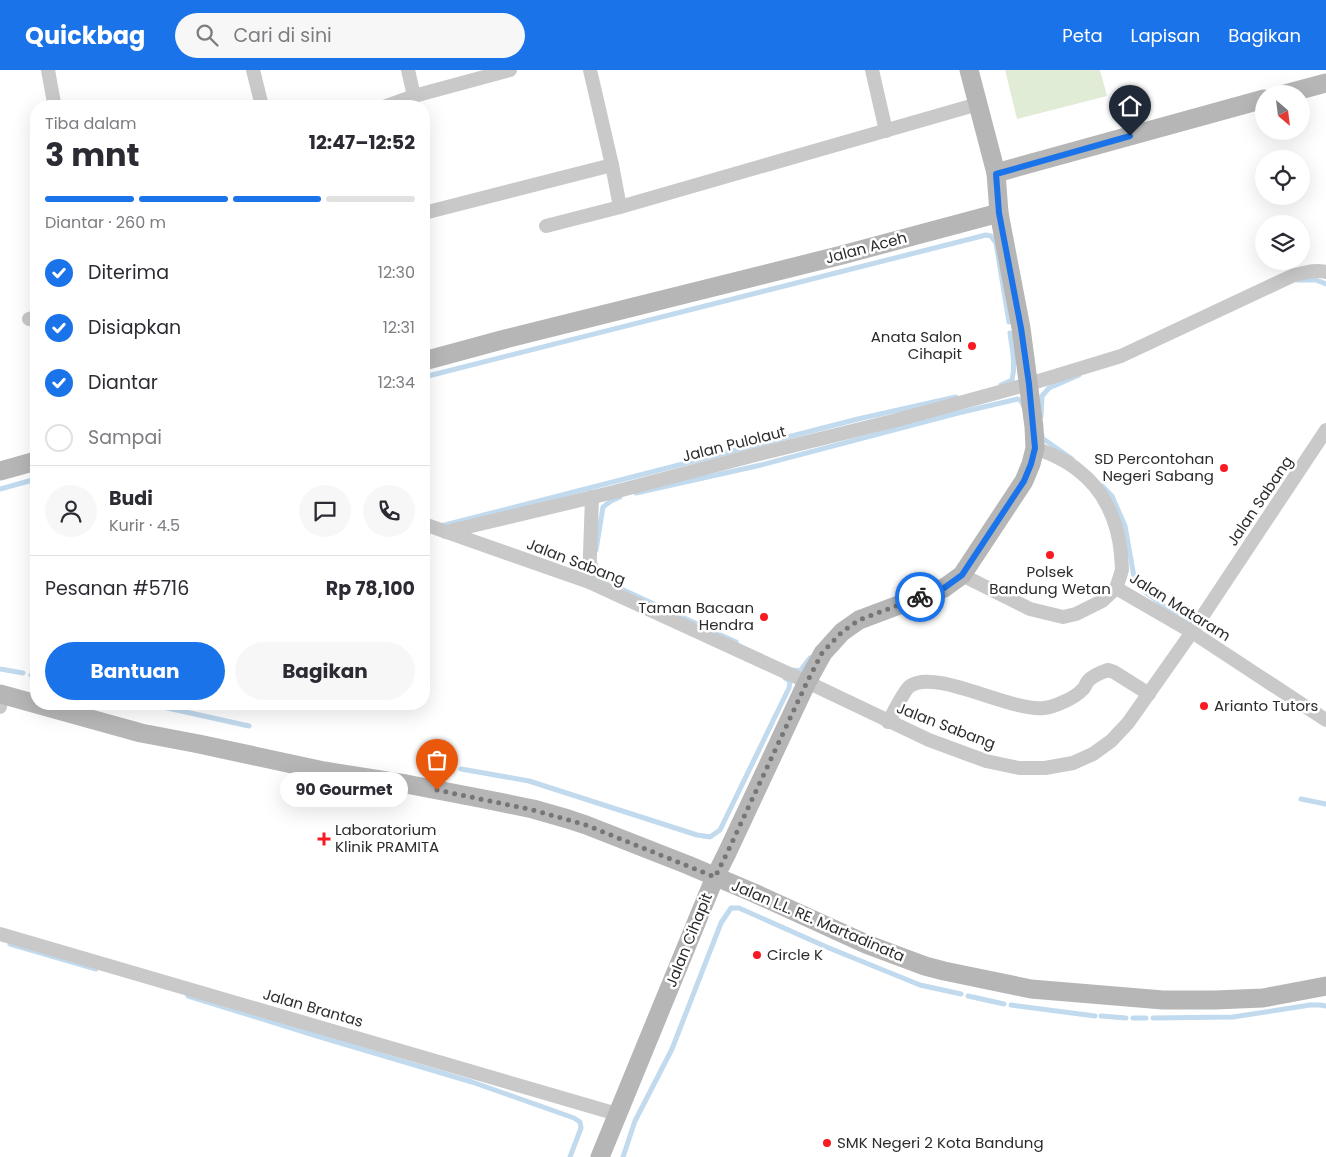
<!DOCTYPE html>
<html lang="id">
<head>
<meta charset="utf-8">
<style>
	body { margin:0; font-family:Poppins,sans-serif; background:#f7f7f7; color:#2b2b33; height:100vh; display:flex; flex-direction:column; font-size:19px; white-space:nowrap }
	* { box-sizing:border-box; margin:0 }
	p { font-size:16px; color:#7c7c81 }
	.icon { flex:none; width:28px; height:28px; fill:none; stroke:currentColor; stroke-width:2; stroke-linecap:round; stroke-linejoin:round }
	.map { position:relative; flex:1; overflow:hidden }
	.panel { position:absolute; left:30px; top:30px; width:400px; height:610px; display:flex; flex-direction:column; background:#fff; border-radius:20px; box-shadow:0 5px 20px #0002 }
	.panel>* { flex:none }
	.needle { width:32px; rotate:152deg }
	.tools { position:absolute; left:1255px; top:15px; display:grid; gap:10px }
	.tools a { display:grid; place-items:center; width:55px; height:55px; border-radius:50%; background:#fff; box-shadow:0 5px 20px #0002; font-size:25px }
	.pin { position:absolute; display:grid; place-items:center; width:42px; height:42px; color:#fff; margin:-51px -21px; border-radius:50% 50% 50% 0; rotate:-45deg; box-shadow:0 0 5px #0007 }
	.pin .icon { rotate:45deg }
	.courier { position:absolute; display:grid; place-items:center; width:50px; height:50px; margin:-25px; border:4px solid #1a73e8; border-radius:50%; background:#fff; color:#222; box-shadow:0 1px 6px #0007 }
	.bubble { position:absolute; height:35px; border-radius:18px; background:#fff; box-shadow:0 5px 20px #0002; font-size:16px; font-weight:700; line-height:35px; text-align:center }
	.head em { font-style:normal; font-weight:700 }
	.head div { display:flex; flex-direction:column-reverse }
	.head { display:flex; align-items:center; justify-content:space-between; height:85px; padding:0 15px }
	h1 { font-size:32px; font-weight:700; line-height:38px }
	.bar { display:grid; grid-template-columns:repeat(4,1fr); gap:8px 5px; align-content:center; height:60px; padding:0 15px }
	.bar i { height:6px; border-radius:4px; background:#e1e1e2 }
	.bar .active { background:#1a73e8 }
	.bar p { grid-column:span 4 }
	.line { display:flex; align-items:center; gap:12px; padding:0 15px; border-top:1px solid #e1e1e2 }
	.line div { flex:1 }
	.round { display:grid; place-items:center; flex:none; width:52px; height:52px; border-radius:26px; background:#f7f7f7 }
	ol { padding:0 15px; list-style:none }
	li { display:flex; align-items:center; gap:15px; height:55px }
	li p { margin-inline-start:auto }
	li .icon { padding:5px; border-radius:50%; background:#1a73e8; color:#fff; stroke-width:4 }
	li:last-child { color:#7c7c81 }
	li i { width:28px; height:28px; border:2px solid #e1e1e2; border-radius:50% }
	.cta { display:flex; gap:10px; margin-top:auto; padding:10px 15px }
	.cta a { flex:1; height:58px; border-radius:30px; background:#1a73e8; color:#fff; font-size:20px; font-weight:700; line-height:58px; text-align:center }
	.cta a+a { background:#f7f7f7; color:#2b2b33 }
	header { display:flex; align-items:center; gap:30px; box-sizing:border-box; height:70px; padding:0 25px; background:#1a73e8; color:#fff }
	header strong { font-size:24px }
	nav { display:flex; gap:28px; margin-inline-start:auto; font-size:18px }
	.search { width:350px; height:45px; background:#f7f7f7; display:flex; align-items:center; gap:12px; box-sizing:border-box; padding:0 18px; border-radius:28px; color:#7c7c81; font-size:19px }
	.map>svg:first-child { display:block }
	.green { fill:#e1ecd7 }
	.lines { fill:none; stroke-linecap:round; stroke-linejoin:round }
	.stream { stroke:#c1daee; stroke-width:5 }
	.street { stroke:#c9c9c9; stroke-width:14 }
	.secondary { stroke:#b6b6b6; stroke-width:19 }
	.done { stroke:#767676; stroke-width:5; stroke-dasharray:0 9 }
	.route { stroke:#1a73e8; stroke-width:6 }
	.poi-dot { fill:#f71a20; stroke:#fff; stroke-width:2 }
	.labels { text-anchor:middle; stroke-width:5; stroke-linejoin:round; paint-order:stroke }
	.street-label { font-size:15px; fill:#2c2c2c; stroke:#fff }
	.poi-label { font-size:15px; fill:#2c2c2c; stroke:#fff; text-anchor:start }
</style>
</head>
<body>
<header>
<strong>Quickbag</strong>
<div class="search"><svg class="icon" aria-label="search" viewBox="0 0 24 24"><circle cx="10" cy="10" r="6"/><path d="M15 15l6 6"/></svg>Cari di sini</div>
<nav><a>Peta</a><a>Lapisan</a><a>Bagikan</a></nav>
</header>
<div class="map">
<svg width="1326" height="1087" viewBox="0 0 1326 1087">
	<rect width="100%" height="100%" fill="#fff"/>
	<!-- green -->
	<path class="green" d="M 1005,0 L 1100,0 L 1107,26 L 1017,49 Z"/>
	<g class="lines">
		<!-- stream -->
		<g class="stream">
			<path d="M 1297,210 L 1316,210 L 1326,214"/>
			<path d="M 424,307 L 986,165 L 991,166 L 996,173 L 1009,252"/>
			<path d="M 1001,315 L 1012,310 C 1016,294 1012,279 1010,263"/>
			<path d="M 1041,347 L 1042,326 L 1049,318 L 1079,305"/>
			<path d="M 1042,365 L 1042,368 L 1072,389"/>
			<path d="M 1102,416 L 1112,426 L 1125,456 L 1134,507 L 1143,520 L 1174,544 L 1192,551 L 1195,549"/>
			<path d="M 0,419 L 36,409"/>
			<path d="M 636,423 L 761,395 L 958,343 L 1018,329 L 1021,331 L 1024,337"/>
			<path d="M 441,456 L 858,349 L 956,327"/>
			<path d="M 596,480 L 603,437 L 611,431 L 620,427"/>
			<path d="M 595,493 L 598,505 L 602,510 L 736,572"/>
			<path d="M 0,599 L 23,603"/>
			<path d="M 793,600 L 800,601 L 810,588"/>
			<path d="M 31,605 L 36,606"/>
			<path d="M 154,635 L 249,656"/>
			<path d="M 461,699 L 529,711 L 697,765 L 710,767 L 720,760 L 789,618 L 790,611 L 785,608"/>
			<path d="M 1301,729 L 1326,734"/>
			<path d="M 10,874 L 96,899"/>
			<path d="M 188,926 L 317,966 L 472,1012 L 574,1048 L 580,1052 L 581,1058 L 570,1087"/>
			<path d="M 968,926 L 1004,934"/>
			<path d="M 1011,935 L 1095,946"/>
			<path d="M 1101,946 L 1126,948"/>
			<path d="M 1133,948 L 1146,948"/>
			<path d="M 1153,948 L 1233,947 L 1310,935 L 1320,935 L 1326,936"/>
			<path d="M 623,1087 L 635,1051 L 672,979 L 721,853 L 731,838 L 739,838 L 829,878 L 920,915 L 961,924"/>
		</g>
		<!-- street -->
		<g class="street">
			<path d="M 48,0 L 54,33 L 56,36"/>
			<path d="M 253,0 L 262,36"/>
			<path d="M 408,0 L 414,26"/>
			<path d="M 590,0 L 612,95 L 620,137"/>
			<path d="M 872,0 L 886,61"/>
			<path d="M 386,36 L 414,26 L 510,0"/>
			<path d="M 424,143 L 612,95"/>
			<path d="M 546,156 L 620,137 L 978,34"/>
			<path d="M 29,249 L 36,247"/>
			<path d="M 1035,378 C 1051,384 1066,390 1079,401 C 1105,421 1118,452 1121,484 C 1121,489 1122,495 1122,499 C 1121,505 1118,512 1116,518 L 1192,562 L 1326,650"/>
			<path d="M 424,454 L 589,512 L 807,612 L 929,670 L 986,691 L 1019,698 L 1045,698 L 1073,693 L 1093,684 L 1111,671 L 1128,653 L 1192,562 L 1326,360"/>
			<path d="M 446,462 L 614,422 L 755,385 L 897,350 L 1029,314 L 1121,286 L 1294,205 C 1304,203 1316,199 1326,202"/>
			<path d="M 962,505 L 1030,539 L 1063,547 L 1076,544 L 1102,531 L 1116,518"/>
			<path d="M 589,512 L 592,427"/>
			<path d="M 0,637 L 1,624"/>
			<path d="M 888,652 C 893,644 904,620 910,616 C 935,598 1011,642 1044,638 C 1054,637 1075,628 1082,620 C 1085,618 1086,613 1088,611 C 1093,605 1102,602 1108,600 L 1114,602 L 1149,624"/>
			<path d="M 0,864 L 617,1044"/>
		</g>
		<!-- secondary -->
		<g class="secondary">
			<path d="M 1285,24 L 1326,13"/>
			<path d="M 996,103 L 1264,29"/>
			<path d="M 424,291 L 505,269 L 842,185 L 999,143"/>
			<path d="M 0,401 L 36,391"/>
			<path d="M 0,624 L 141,663 L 199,674 L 324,701 L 406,714 L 484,729 L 533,739 L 568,749 L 586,755 L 688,795 L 754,823 L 866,874 L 925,896 L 944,901 L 1031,919 L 1163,930 L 1215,930 L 1263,928 L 1326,916"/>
			<path d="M 600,1087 L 715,807 L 727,783 L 807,612 L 823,583 L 842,562 L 859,550 L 944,518 L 962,505 L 1024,411 L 1031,394 L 1035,378 L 1034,357 L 1021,258 L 999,143 L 996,103 L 969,0"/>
		</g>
	</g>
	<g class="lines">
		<!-- done -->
		<path class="done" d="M 437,720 L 533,740 L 586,755 L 715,807 L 727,783 L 807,612 L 822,583 L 842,562 L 859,550 L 920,527"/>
		<!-- route -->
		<path class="route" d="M 920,527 L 944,518 L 962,505 L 1024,411 L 1031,394 L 1035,378 L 1029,314 L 1021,258 L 999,143 L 996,104 L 1130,66"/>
	</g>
	<!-- markers -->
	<g class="poi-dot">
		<circle cx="972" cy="276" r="5"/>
		<circle cx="1224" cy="398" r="5"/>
		<circle cx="1050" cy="485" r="5"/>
		<circle cx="764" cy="547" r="5"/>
		<circle cx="1204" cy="636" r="5"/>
		<path d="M321.5 761.5h5v5h5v5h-5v5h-5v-5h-5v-5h5z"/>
		<circle cx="757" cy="885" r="5"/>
		<circle cx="827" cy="1073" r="5"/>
	</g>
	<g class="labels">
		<!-- street labels -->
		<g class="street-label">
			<text transform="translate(866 178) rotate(-15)" y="5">Jalan Aceh</text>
			<text transform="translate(734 374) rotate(-14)" y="5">Jalan Pulolaut</text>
			<text transform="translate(1260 431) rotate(-56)" y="5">Jalan Sabang</text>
			<text transform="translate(576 492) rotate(21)" y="5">Jalan Sabang</text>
			<text transform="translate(1180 537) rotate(32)" y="5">Jalan Mataram</text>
			<text transform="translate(946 656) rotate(21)" y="5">Jalan Sabang</text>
			<text transform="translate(818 851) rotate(23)" y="5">Jalan L.L. RE. Martadinata</text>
			<text transform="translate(689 870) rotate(-68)" y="5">Jalan Cihapit</text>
			<text transform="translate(313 938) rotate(16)" y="5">Jalan Brantas</text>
		</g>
		<!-- poi labels -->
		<g class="poi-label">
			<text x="962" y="272" text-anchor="end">Anata Salon<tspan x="962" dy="17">Cihapit</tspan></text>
			<text x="1214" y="394" text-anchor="end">SD Percontohan<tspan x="1214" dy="17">Negeri Sabang</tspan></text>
			<text x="1050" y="507" text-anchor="middle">Polsek<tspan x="1050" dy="17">Bandung Wetan</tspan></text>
			<text x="754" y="543" text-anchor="end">Taman Bacaan<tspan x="754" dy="17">Hendra</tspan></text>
			<text x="1214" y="641">Arianto Tutors</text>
			<text x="335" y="765">Laboratorium<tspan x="335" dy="17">Klinik PRAMITA</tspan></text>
			<text x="767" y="890">Circle K</text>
			<text x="837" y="1078">SMK Negeri 2 Kota Bandung</text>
		</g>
	</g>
</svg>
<div class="tools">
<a><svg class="needle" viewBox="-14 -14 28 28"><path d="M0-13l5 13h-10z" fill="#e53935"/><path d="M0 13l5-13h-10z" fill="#7c7c81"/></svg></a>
<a><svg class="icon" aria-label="locate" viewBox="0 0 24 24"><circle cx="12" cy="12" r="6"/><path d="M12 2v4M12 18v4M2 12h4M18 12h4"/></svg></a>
<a><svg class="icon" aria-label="layers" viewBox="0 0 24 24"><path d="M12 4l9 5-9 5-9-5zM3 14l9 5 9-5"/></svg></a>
</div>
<div class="pin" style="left:437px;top:720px;background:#ea580c"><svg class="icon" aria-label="bag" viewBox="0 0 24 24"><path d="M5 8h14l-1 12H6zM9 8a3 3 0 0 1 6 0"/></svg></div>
<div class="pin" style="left:1130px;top:66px;background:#1f2937"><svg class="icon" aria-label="home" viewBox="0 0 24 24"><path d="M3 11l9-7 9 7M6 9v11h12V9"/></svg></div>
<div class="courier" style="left:920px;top:527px"><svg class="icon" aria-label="bike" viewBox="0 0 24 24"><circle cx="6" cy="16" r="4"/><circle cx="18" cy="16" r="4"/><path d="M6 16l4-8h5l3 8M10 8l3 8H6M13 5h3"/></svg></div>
<div class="bubble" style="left:280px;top:702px;width:128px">90 Gourmet</div>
<section class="panel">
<div class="head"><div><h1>3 mnt</h1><p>Tiba dalam</p></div><em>12:47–12:52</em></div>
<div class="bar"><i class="active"></i><i class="active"></i><i class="active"></i><i></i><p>Diantar · 260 m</p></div>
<ol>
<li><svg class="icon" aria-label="check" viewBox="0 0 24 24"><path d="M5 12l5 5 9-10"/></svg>Diterima<p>12:30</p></li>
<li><svg class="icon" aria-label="check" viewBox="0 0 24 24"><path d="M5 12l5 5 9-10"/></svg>Disiapkan<p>12:31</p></li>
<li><svg class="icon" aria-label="check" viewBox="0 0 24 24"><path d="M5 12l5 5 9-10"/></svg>Diantar<p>12:34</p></li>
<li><i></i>Sampai</li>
</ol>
<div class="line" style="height:90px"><a class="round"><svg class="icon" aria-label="person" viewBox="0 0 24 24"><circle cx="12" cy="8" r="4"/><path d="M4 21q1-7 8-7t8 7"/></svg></a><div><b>Budi</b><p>Kurir · 4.5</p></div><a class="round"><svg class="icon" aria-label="chat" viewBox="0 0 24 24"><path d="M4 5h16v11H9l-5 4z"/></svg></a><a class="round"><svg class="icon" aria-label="phone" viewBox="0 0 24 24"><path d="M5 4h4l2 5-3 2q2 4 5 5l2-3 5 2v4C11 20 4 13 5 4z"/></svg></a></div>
<div class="line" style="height:65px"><div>Pesanan #5716</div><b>Rp 78,100</b></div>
<div class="cta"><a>Bantuan</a><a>Bagikan</a></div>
</section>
</div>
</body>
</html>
